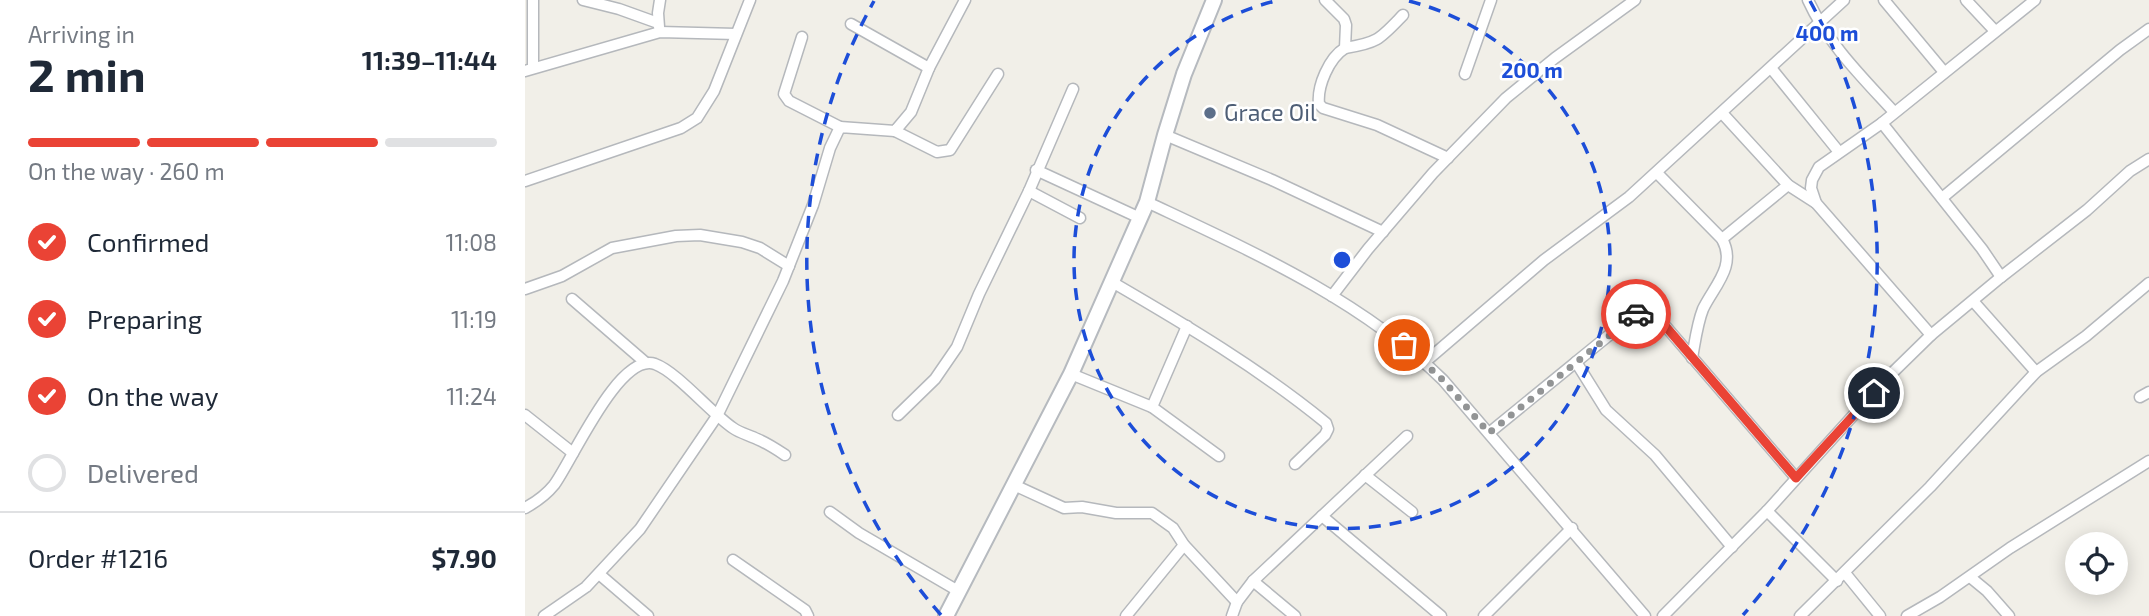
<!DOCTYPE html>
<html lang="en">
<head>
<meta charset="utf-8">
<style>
	body { margin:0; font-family:"Exo 2",sans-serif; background:#f6f6f7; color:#1f2937; height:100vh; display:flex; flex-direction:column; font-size:26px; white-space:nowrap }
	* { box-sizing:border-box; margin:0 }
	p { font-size:23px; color:#747a83 }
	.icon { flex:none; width:38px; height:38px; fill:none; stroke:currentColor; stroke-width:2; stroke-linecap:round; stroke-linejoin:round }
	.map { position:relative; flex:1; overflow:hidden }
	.side { display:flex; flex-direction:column; background:#fff; width:525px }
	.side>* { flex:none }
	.tools { position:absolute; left:1540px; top:532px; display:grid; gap:14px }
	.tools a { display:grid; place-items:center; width:63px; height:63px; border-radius:50%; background:#fff; box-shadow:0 4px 18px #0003; font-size:35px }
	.pin { position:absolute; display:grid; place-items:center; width:60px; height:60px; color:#fff; margin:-30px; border:4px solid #fff; border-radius:50%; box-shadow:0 2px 7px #0007 }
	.courier { position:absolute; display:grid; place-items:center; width:70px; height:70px; margin:-35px; border:5px solid #ea4335; border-radius:50%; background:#fff; color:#222; box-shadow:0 2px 9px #0007 }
	.summary em { font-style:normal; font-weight:700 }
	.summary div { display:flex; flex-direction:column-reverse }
	.summary { display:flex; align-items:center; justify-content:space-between; height:119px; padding:0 28px }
	h1 { font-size:46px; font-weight:700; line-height:52px }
	.bar { display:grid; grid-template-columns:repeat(4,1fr); gap:10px 7px; align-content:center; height:84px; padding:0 28px }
	.bar i { height:9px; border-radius:5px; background:#e0e1e3 }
	.bar .active { background:#ea4335 }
	.bar p { grid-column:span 4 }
	.line { display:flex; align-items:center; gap:18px; padding:0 28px; border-top:2px solid #e0e1e3 }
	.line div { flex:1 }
	ol { padding:0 28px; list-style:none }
	li { display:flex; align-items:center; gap:21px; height:77px }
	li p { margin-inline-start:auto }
	li .icon { padding:7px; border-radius:50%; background:#ea4335; color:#fff; stroke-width:4 }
	li:last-child { color:#747a83 }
	li i { width:38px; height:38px; border:4px solid #e0e1e3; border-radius:50% }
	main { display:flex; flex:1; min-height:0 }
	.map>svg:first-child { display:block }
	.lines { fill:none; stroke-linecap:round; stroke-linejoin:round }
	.street-casing { stroke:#b5b8bc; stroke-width:13 }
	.secondary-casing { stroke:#b6babf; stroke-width:18 }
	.street { stroke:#fff; stroke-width:10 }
	.secondary { stroke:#fff; stroke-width:14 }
	.done { stroke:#929495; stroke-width:7; stroke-dasharray:0 12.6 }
	.route { stroke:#ea4335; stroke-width:9 }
	.ring { fill:none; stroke:#1d4ed8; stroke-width:3.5; stroke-dasharray:12 9 }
	.service-dot { fill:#5c6f8a; stroke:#fff; stroke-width:2.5 }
	.labels { text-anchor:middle; stroke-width:5; stroke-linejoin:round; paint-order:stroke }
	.service-label { font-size:23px; fill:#4e5e75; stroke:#fff; text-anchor:start }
	.centre { fill:#1d4ed8; stroke:#fff; stroke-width:3.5 }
	.ring-label { font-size:21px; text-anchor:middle; font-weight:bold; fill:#1d4ed8; stroke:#fff; stroke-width:5; stroke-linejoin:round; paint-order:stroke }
</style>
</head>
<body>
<main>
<section class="side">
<div class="summary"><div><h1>2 min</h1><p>Arriving in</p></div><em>11:39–11:44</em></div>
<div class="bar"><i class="active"></i><i class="active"></i><i class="active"></i><i></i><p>On the way · 260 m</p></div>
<ol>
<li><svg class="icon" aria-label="check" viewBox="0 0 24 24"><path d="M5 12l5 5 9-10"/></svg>Confirmed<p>11:08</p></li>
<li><svg class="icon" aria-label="check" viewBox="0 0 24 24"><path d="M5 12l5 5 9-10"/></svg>Preparing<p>11:19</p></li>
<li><svg class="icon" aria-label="check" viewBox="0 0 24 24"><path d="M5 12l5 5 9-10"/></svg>On the way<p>11:24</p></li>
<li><i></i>Delivered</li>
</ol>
<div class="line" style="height:91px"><div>Order #1216</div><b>$7.90</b></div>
</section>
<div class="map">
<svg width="1624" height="616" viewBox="0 0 1624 616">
	<rect width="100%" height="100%" fill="#f1efe8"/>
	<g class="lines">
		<defs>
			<g id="street">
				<path d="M 58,0 L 94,9 L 133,23"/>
				<path d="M 800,0 L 819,19 L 821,25 L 820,48 C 804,58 792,86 794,104 L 798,108 L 852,125 L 923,158"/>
				<path d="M 1283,0 C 1303,44 1337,77 1369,112"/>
				<path d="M 1359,0 L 1419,72"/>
				<path d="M 1441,0 L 1470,31"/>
				<path d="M 326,24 L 404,68"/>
				<path d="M 134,27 L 133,13 L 135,0"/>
				<path d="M 277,37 L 259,94 L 264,101 L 315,127"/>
				<path d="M 820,48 C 853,43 855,39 878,15"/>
				<path d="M 8,68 L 8,0"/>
				<path d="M 1246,68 L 1314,152"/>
				<path d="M 0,71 L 135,32 L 211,34"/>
				<path d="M 940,74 L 966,0"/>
				<path d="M 1197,113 L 1263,185 L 1291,203"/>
				<path d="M 1357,123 L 1457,249 L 1476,277"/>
				<path d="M 370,131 L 412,152 L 425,150 L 473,74"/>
				<path d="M 640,135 L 747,180 L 858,232"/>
				<path d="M 511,170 L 615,218"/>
				<path d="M 1132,173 L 1197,239 C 1212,266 1189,286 1178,309 C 1172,324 1170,342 1167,358"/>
				<path d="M 0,181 L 156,128 L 172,118 L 189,91 L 225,0"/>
				<path d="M 504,191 L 555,218"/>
				<path d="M 1417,198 L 1595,50 L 1624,29"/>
				<path d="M 622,202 C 726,251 835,299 918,380 L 1120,616"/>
				<path d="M 1197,239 L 1263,185"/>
				<path d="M 587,282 C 661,325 735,369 801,423 L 803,429 L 800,435 L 770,464"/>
				<path d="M 0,289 L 37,276 L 87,248 L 151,236 L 175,235 L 217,242 L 235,248 L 264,266"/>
				<path d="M 807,296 L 843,249 L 908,173 L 981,98 L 1030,58 L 1110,0"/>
				<path d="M 47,299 L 121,363"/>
				<path d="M 1448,301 L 1511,372"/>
				<path d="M 1406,335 L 1291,203 L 1286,188 L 1287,180 L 1294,167 L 1357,123 L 1510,0"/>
				<path d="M 900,362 L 1019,260 L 1104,197 L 1319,0"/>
				<path d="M 1051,362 L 1115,310 L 1123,310 L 1130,314 L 1271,478"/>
				<path d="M 546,374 L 627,407 L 694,456"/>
				<path d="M 1615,397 L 1624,392"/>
				<path d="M 627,407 L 662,326"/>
				<path d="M 0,415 L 48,453"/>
				<path d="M 373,415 L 410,379 L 432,347 L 454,294 L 504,191 L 548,89"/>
				<path d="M 964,433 L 1051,362 L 1081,410 L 1130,455 L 1207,547"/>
				<path d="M 840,475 L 887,512"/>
				<path d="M 489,485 L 539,508 L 557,507 L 591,513 L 627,513 L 648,528 L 659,545 L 712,602"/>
				<path d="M 0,508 C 11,502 21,495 29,485 C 47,461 94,352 130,364 C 152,372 186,413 208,428 C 215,433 224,435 232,439 C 242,443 251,449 260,455"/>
				<path d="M 1242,511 L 1312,581"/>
				<path d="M 305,512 L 334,533 L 435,592"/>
				<path d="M 797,516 L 916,616"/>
				<path d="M 208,560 L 280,610 L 283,616"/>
				<path d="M 1320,573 L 1355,616"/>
				<path d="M 74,574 L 123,616"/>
				<path d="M 1445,577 L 1462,591 L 1484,616"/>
				<path d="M 728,581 L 770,616"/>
				<path d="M 19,616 L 61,587 L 115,529 L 192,416 L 258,281 L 288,205 L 305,148 L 315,127 L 370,131 L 386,112 L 404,68 L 440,0"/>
				<path d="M 601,616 L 659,545"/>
				<path d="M 707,616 L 712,602 L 728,581 L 882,436"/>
				<path d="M 959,616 L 1047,528"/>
				<path d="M 1138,616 L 1242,511 L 1362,378 L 1406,335 L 1476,277 L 1562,210 L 1605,171 L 1624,159"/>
				<path d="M 1275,616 L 1405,487 L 1511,372 L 1561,336 L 1624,283"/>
				<path d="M 1382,616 L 1415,597 L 1485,548 L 1624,461"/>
			</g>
			<path id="secondary" d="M 421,616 L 546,374 L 622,202 L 640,135 L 659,74 L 689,0"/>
		</defs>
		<!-- street casing -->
		<use href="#street" class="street-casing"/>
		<!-- secondary casing -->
		<use href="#secondary" class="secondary-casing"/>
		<!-- street -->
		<use href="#street" class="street"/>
		<!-- secondary -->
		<use href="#secondary" class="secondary"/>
	</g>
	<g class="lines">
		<!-- done -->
		<path class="done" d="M 879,345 L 918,380 L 964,433 L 1111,314"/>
		<!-- route -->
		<path class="route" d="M 1111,314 C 1118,308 1122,309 1130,314 L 1271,478 L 1349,393"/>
	</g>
	<!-- distance rings -->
	<g class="ring">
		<path d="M884 1A268 268 0 1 1 750 1"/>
		<path d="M416 615A535 535 0 0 1 349 1M1285 1A535 535 0 0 1 1218 615"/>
	</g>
	<!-- markers -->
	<circle class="service-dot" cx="685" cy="113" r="7"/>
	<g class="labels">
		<!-- service labels -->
		<g class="service-label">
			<text x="699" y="121">Grace Oil</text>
		</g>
	</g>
	<circle cx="817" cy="260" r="10" class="centre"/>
	<g class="ring-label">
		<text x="1302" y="41">400 m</text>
		<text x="1007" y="78">200 m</text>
	</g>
</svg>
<div class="tools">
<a><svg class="icon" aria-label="locate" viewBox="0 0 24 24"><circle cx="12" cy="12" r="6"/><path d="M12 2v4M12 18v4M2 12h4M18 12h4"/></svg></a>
</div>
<div class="pin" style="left:879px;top:345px;background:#ea580c"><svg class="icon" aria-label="bag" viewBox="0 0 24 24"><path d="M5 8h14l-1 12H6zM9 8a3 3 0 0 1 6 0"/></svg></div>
<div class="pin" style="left:1349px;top:393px;background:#1f2937"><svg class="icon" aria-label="home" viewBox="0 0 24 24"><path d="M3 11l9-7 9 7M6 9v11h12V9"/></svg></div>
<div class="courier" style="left:1111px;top:314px"><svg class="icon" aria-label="car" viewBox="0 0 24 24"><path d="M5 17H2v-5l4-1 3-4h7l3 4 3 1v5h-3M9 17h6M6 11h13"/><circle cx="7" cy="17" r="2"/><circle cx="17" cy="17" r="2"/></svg></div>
</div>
</main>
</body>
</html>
